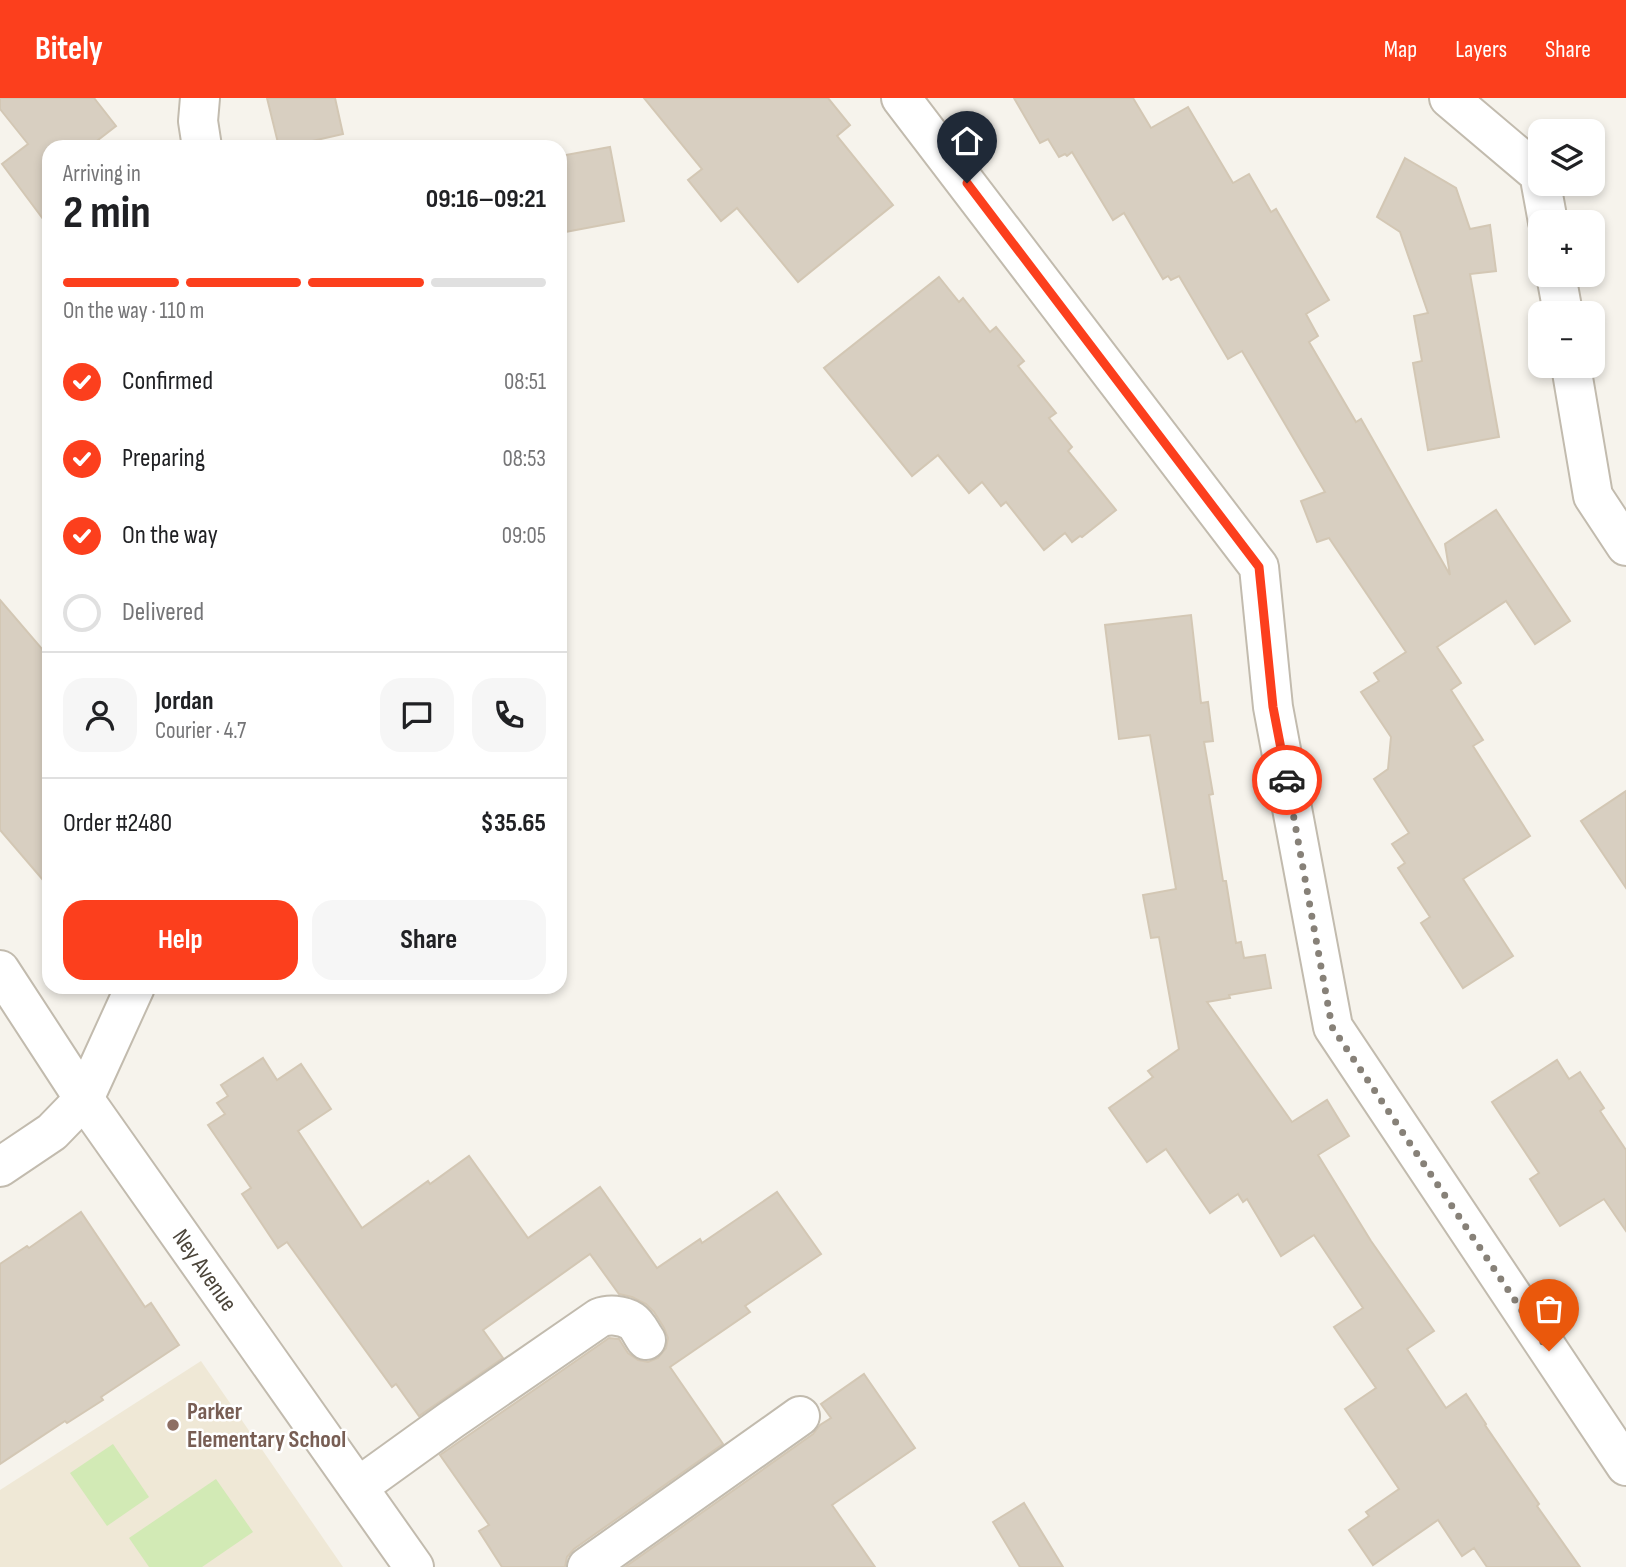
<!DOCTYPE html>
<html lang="en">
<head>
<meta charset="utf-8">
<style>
	body { margin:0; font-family:"Sofia Sans Condensed",sans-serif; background:#f6f6f6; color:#202124; height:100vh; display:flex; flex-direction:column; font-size:26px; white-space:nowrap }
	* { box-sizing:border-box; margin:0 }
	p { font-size:23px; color:#757577 }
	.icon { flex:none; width:38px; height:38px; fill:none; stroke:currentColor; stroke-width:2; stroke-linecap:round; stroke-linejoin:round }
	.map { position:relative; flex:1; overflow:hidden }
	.details { position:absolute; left:42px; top:42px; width:525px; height:854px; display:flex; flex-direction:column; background:#fff; border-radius:21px; box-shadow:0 4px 10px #0003 }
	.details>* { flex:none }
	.buttons { position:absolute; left:1528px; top:21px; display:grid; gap:14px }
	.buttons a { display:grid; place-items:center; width:77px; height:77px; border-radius:14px; background:#fff; box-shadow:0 4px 10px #0003; font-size:35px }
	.pin { position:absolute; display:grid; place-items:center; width:60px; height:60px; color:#fff; margin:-72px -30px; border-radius:50% 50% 50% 0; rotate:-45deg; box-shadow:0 0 7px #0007 }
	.pin .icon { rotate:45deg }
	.courier { position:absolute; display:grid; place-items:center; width:70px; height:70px; margin:-35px; border:5px solid #fc3f1d; border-radius:50%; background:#fff; color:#222; box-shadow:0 2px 9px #0007 }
	.headline em { font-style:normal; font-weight:700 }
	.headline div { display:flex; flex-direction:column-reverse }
	.headline { display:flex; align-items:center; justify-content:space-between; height:119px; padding:0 21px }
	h1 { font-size:46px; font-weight:700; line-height:52px }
	.bar { display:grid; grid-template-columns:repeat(4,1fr); gap:10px 7px; align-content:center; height:84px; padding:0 21px }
	.bar i { height:9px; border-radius:5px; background:#e0e0e0 }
	.bar .selected { background:#fc3f1d }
	.bar p { grid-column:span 4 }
	.line { display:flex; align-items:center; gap:18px; padding:0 21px; border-top:2px solid #e0e0e0 }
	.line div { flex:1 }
	.round { display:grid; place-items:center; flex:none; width:74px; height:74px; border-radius:21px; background:#f6f6f6 }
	ol { padding:0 21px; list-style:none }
	li { display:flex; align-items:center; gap:21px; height:77px }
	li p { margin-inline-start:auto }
	li .icon { padding:7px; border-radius:50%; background:#fc3f1d; color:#fff; stroke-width:4 }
	li:last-child { color:#757577 }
	li i { width:38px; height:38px; border:4px solid #e0e0e0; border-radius:50% }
	.cta { display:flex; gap:14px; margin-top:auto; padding:14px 21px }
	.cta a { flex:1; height:80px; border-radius:21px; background:#fc3f1d; color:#fff; font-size:28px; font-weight:700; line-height:80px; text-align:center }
	.cta a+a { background:#f6f6f6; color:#202124 }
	header { display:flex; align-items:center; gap:42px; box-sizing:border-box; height:98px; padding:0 35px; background:#fc3f1d; color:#fff }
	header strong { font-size:33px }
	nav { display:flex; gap:38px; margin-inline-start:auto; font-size:24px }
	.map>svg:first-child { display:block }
	.education { fill:#efe8d6 }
	.green { fill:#d2eab5 }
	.building { fill:#d8cfc1; stroke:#d3c7b4; stroke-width:2 }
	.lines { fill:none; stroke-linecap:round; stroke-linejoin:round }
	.minor-casing { stroke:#c2bbae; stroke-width:42 }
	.minor { stroke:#fff; stroke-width:38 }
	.done { stroke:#878178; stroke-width:7; stroke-dasharray:0 12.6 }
	.route { stroke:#fc3f1d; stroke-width:9 }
	.education-dot { fill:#8d6e63; stroke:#fff; stroke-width:2.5 }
	.labels { text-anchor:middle; stroke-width:5; stroke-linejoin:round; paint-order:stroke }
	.street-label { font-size:24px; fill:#4b4439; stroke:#fff }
	.education-label { font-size:24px; font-weight:bold; fill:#785e54; stroke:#fff; text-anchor:start }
</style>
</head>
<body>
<header>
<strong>Bitely</strong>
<nav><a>Map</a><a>Layers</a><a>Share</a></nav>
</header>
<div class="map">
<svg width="1626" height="1469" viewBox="0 0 1626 1469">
	<rect width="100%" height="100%" fill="#f6f3ec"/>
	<!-- education -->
	<path class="education" d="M 201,1263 L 343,1469 L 0,1469 L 0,1392 Z"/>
	<!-- green -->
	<g class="green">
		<path d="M 113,1346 L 149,1399 L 107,1428 L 70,1375 Z"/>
		<path d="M 216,1381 L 253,1434 L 202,1469 L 149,1469 L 129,1440 Z"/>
	</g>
	<!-- building -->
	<g class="building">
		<path d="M 0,0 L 94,0 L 116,28 L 89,49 L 49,49 L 49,129 L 2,66 L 28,46 L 0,11 Z"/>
		<path d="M 267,0 L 335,0 L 343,36 L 286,49 L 279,49 Z"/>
		<path d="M 644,0 L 828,0 L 850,27 L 837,38 L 893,107 L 798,184 L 737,110 L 721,123 L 688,82 L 702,71 Z"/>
		<path d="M 1014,0 L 1133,0 L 1151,30 L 1188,9 L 1233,85 L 1249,76 L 1271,114 L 1276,111 L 1329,202 L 1306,216 L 1318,238 L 1309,244 L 1356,324 L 1361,321 L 1450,477 L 1445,446 L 1496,412 L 1570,523 L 1535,546 L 1506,503 L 1437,549 L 1461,585 L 1451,592 L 1483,642 L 1473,648 L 1530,738 L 1463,781 L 1513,858 L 1463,890 L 1421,825 L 1430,819 L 1398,770 L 1405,765 L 1392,746 L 1409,735 L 1374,681 L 1388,671 L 1391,639 L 1361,594 L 1379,583 L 1374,575 L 1406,554 L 1329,440 L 1317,444 L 1301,403 L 1325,394 L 1242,253 L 1228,261 L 1179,178 L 1171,182 L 1168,178 L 1163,181 L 1124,115 L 1113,122 L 1072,54 L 1067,58 L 1065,56 L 1059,59 L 1048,41 L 1040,45 Z"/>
		<path d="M 610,49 L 624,123 L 560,135 L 560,58 Z"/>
		<path d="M 1405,60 L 1456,90 L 1470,131 L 1490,127 L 1496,173 L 1470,176 L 1499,339 L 1428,352 L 1413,265 L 1422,263 L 1414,218 L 1428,215 L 1400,134 L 1377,119 Z"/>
		<path d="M 939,179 L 959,204 L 963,200 L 990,234 L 996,229 L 1024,263 L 1018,268 L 1056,315 L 1049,320 L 1072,349 L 1068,353 L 1116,412 L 1082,439 L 1080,438 L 1072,444 L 1065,435 L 1044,452 L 1006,404 L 1001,408 L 982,384 L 969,395 L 938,357 L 912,378 L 824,270 Z"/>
		<path d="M 0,502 L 49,559 L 49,789 L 0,732 Z"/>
		<path d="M 1191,517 L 1201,605 L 1208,604 L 1213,643 L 1204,644 L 1213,696 L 1209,697 L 1223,783 L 1226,783 L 1236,845 L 1241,844 L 1244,860 L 1265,857 L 1271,890 L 1229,897 L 1230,900 L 1207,904 L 1292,1024 L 1327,1002 L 1349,1038 L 1318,1057 L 1371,1143 L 1434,1233 L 1407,1251 L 1446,1310 L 1466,1296 L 1486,1326 L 1485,1327 L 1539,1406 L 1537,1408 L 1580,1469 L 1487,1469 L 1474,1450 L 1462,1458 L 1438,1422 L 1373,1467 L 1349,1432 L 1369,1418 L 1366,1414 L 1399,1391 L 1345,1311 L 1376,1290 L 1334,1229 L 1363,1210 L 1314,1137 L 1281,1158 L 1247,1101 L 1243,1104 L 1238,1096 L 1210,1115 L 1166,1051 L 1147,1064 L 1109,1010 L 1153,979 L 1148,973 L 1179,951 L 1159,839 L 1151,840 L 1143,797 L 1176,791 L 1150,637 L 1119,641 L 1105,527 Z"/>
		<path d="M 1626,693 L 1626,790 L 1581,723 Z"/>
		<path d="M 263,960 L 277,982 L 301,966 L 331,1011 L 298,1033 L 362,1130 L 428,1083 L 430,1086 L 469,1058 L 528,1140 L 600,1089 L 657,1170 L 700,1141 L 702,1145 L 777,1094 L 821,1156 L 745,1208 L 750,1214 L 670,1269 L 723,1346 L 574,1451 L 567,1459 L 565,1469 L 502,1469 L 479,1433 L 489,1427 L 440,1357 L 609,1240 L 619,1241 L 628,1255 L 638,1262 L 648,1264 L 658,1260 L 666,1250 L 668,1240 L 664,1230 L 654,1214 L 646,1206 L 632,1199 L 619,1196 L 590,1156 L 483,1232 L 503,1260 L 419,1318 L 396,1286 L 392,1289 L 287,1144 L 278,1150 L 242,1096 L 251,1090 L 208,1027 L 225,1016 L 217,1005 L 228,998 L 221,987 Z"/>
		<path d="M 1557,962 L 1569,981 L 1580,974 L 1604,1010 L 1600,1013 L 1626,1052 L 1626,1133 L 1604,1101 L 1560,1128 L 1530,1081 L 1539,1075 L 1492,1004 Z"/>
		<path d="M 81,1114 L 145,1209 L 151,1205 L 179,1247 L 101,1299 L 103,1302 L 67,1325 L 65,1323 L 0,1366 L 0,1166 L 27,1148 L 29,1150 Z"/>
		<path d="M 864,1276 L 915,1350 L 832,1407 L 875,1469 L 625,1469 L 813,1336 L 820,1327 L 831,1320 L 821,1306 Z"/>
		<path d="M 1024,1405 L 1063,1469 L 1020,1469 L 993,1424 Z"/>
	</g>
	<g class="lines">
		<defs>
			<g id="minor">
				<path d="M 200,0 L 198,23 L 202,49"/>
				<path d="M 901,0 L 1259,469 L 1273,609 L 1333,929 L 1626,1368"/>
				<path d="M 1449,0 L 1540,77"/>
				<path d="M 1541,86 L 1548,124"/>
				<path d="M 1556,177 L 1563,215"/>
				<path d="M 1571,268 L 1593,398 L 1626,448"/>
				<path d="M 0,872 L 84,1001 L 414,1469"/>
				<path d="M 0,1069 L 52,1034 L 84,1001 L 135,889"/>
				<path d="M 358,1389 L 451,1322 L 599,1220 C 609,1216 622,1217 632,1223 C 638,1227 642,1237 646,1242"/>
				<path d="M 587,1469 L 800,1318"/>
			</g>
		</defs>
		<!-- minor casing -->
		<use href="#minor" class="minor-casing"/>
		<!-- minor -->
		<use href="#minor" class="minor"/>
	</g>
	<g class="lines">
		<!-- done -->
		<path class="done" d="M 1287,682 L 1332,929 L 1549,1253"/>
		<!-- route -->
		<path class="route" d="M 967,85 L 1259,469 L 1273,609 L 1287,682"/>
	</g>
	<!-- markers -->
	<circle class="education-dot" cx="173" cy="1327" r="7"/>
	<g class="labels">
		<!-- street labels -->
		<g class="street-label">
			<text transform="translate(205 1172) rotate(55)" y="8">Ney Avenue</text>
		</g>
		<!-- education labels -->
		<g class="education-label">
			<text x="187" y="1321">Parker<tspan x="187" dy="28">Elementary School</tspan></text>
		</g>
	</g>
</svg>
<div class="buttons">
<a><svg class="icon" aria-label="layers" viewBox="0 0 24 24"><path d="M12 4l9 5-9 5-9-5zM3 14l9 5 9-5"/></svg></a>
<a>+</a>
<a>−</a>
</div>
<div class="pin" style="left:1549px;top:1253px;background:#ea580c"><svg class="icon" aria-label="bag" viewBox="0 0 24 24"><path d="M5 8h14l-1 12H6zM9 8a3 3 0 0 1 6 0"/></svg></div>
<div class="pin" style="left:967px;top:85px;background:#1f2937"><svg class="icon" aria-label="home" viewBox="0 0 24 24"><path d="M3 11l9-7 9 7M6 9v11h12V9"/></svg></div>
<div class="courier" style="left:1287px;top:682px"><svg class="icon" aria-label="car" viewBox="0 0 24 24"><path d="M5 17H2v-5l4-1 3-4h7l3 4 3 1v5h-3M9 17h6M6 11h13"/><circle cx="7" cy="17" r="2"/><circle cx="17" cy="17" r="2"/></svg></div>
<section class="details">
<div class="headline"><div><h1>2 min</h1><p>Arriving in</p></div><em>09:16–09:21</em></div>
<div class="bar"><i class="selected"></i><i class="selected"></i><i class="selected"></i><i></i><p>On the way · 110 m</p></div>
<ol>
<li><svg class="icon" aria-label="check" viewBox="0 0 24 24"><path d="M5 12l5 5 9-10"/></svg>Confirmed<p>08:51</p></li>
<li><svg class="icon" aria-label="check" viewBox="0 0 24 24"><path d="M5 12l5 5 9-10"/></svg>Preparing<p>08:53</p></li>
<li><svg class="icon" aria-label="check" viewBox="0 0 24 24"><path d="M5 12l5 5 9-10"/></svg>On the way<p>09:05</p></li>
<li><i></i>Delivered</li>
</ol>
<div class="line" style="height:126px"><a class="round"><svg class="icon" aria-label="person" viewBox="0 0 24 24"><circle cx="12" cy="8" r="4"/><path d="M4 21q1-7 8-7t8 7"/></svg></a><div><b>Jordan</b><p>Courier · 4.7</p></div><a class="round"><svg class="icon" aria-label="chat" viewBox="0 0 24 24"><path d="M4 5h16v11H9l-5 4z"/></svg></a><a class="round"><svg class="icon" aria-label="phone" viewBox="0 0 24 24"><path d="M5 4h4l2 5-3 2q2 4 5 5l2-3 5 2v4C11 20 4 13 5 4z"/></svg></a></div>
<div class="line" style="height:91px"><div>Order #2480</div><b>$35.65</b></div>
<div class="cta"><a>Help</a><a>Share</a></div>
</section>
</div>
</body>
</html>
